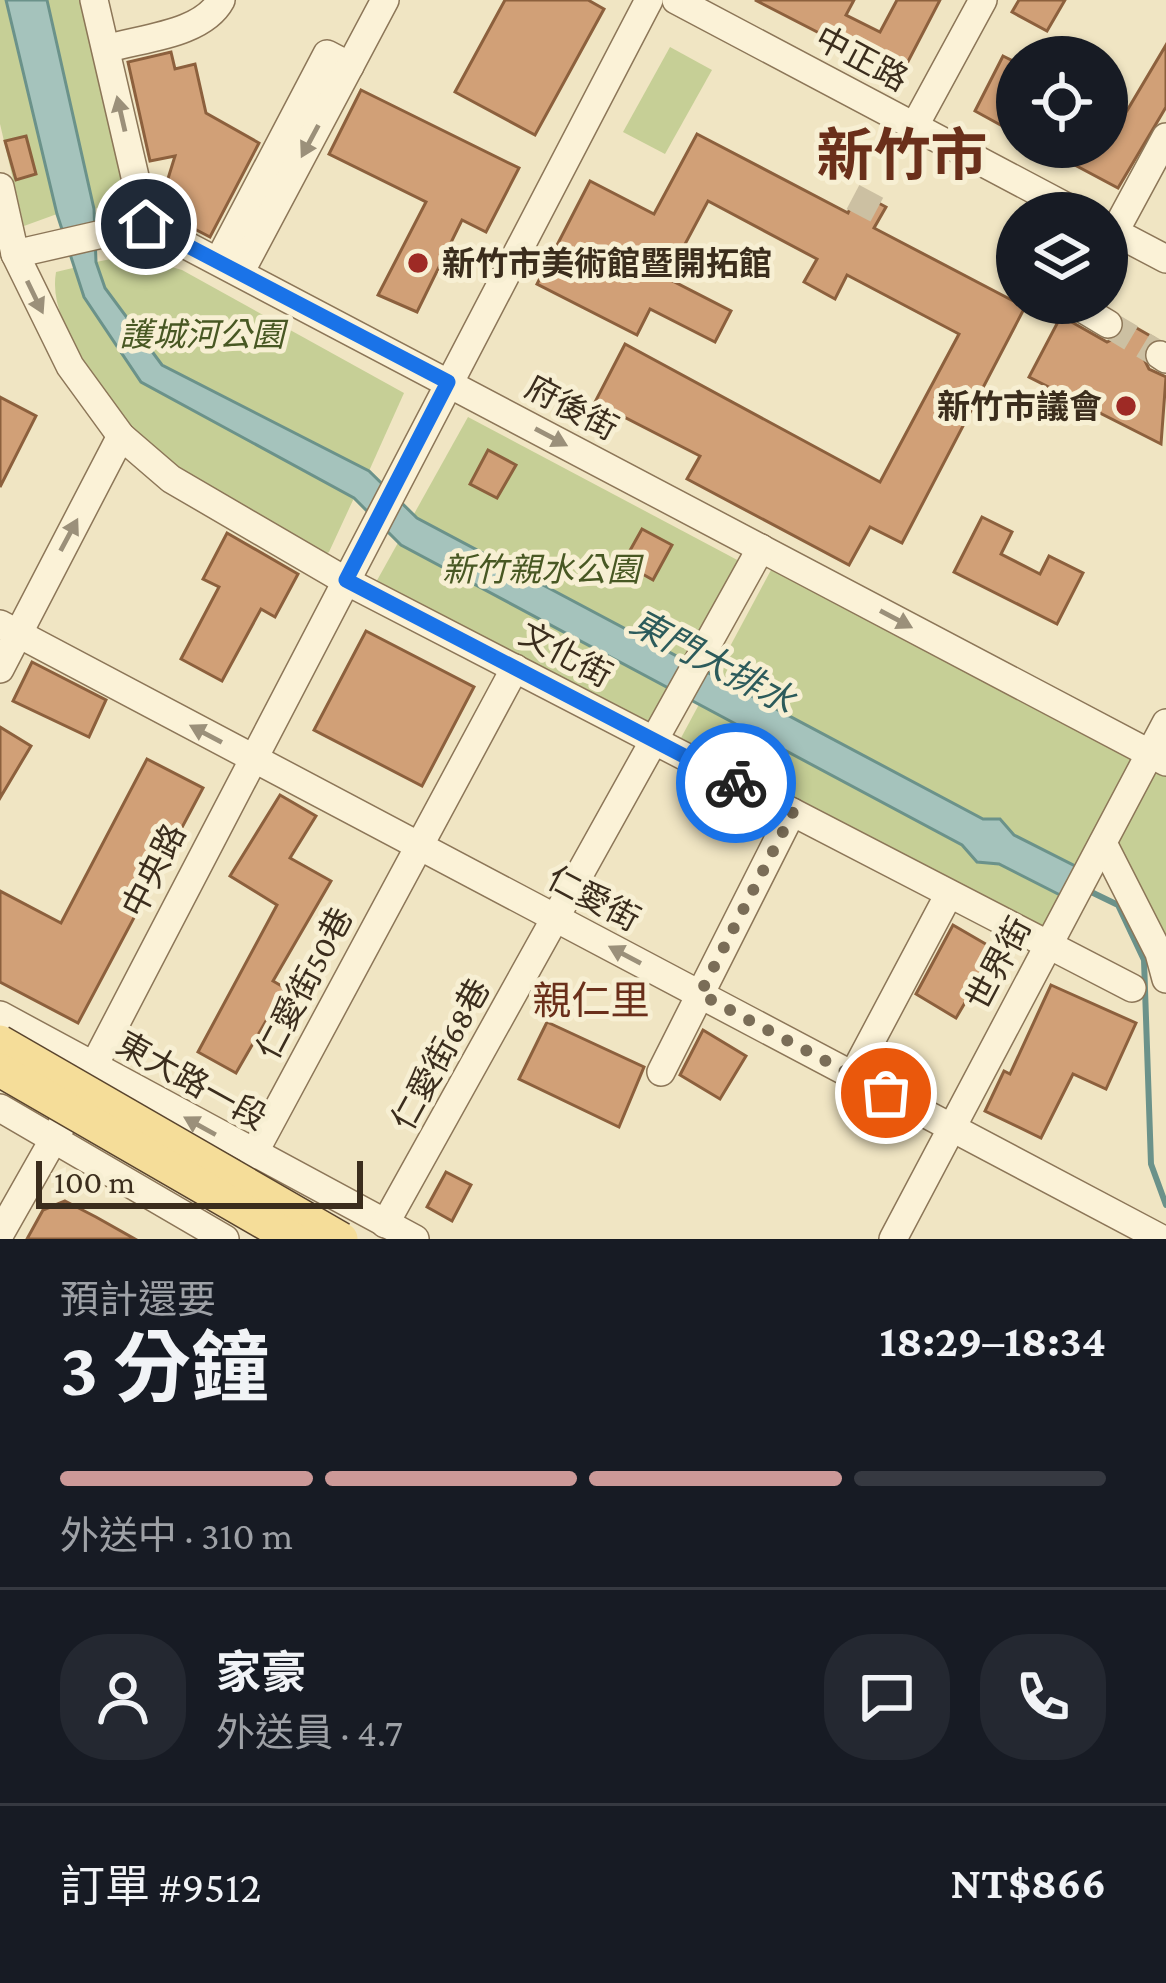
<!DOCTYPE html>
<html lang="zh-TW">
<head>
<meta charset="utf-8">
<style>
	body { margin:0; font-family:"Crimson Pro","Noto Sans TC",serif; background:#242831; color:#f1f3f6; height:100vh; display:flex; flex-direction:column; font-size:45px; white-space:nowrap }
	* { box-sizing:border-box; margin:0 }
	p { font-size:39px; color:#9ea1a6 }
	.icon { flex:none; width:66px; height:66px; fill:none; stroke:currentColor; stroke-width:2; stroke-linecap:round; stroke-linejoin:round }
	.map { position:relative; height:1239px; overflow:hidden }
	.details { display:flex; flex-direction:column; background:#171b24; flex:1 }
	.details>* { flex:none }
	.controls { position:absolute; left:996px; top:36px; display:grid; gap:24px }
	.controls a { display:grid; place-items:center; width:132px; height:132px; border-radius:50%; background:#171b24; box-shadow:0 3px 9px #0004; font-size:60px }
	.scale { position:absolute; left:36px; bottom:30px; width:327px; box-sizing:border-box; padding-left:12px; border:6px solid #3b2d1d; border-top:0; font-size:33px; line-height:42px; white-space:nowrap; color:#3b2d1d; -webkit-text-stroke:9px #f7efd3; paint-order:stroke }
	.pin { position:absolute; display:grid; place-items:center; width:102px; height:102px; color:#fff; margin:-51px; border:6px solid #fff; border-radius:50%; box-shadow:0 3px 12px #0007 }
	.courier { position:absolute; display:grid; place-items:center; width:120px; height:120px; margin:-60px; border:9px solid #1a73e8; border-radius:50%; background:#fff; color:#222; box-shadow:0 3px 15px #0007 }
	.headline em { font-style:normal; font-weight:700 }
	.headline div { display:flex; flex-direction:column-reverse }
	.headline { display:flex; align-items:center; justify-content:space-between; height:204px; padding:0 60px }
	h1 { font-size:78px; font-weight:700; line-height:90px }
	.bar { display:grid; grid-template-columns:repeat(4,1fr); gap:18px 12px; align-content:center; height:144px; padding:0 60px }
	.bar i { height:15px; border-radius:9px; background:#363941 }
	.bar .current { background:#cc9998 }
	.bar p { grid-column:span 4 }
	.line { display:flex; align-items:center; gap:30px; padding:0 60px; border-top:3px solid #363941 }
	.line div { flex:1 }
	.round { display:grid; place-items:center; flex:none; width:126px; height:126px; border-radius:48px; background:#242831 }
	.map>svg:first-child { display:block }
	.green { fill:#c6cf96 }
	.water { fill:#a5c3bc; stroke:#6b928a; stroke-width:3 }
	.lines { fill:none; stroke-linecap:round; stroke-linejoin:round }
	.stream { stroke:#6b928a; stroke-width:6 }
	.building { fill:#d1a077; stroke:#8c603d; stroke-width:3 }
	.minor-tunnel { stroke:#ccc0a2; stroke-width:27; stroke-dasharray:27 14; stroke-linecap:butt }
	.minor-casing { stroke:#8c7658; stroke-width:30 }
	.minor { stroke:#fbf2d7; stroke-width:27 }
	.major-bridge-casing { stroke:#59442d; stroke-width:36; stroke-linecap:butt }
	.major-bridge { stroke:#f5dd99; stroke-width:33 }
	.oneway { fill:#9b907a }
	.done { stroke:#7a6d57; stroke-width:12; stroke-dasharray:0 21.6 }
	.route { stroke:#1a73e8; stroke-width:15 }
	.poi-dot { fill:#9e2a25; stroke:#f7efd3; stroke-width:4.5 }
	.labels { text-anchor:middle; stroke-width:10; stroke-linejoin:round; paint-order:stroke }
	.street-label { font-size:33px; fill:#3b2d1d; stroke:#f7efd3 }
	.poi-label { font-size:33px; font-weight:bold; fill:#3b2d1d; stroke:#f7efd3; text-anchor:start }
	.park-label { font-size:33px; font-style:italic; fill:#485823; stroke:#f7efd3 }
	.water-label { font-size:36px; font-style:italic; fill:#2c5b5b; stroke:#f7efd3 }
	.quarter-label { font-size:39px; fill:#6a2f1a; stroke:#f7efd3 }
	.town-label { font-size:57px; font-weight:bold; fill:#6a2f1a; stroke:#f7efd3 }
</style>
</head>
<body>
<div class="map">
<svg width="1166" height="1239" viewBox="0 0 1166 1239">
	<rect width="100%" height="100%" fill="#f0e5c3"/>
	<!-- green -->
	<g class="green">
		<path d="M 0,0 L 6,0 L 57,214 L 24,226 L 0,124 Z"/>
		<path d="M 47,0 L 85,0 L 125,190 L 118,202 L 94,209 Z"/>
		<path d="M 670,47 L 712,70 L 665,154 L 623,132 Z"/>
		<path d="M 131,255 L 182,270 L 404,393 L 369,471 L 162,365 L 105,288 L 96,262 Z"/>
		<path d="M 77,267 L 84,297 L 141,382 L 354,498 L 329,552 L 324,555 C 220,497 136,460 78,350 C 65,326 51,301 56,272 Z"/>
		<path d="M 468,417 L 743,563 L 655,741 L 370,593 Z"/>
		<path d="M 778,557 L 1150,754 L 1048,946 L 674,751 Z"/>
		<path d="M 1153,767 L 1166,775 L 1166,939 L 1113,840 Z"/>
	</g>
	<!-- water -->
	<path class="water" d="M 6,0 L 47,0 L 94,209 L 96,262 L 105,288 L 162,365 L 369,471 L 417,518 L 983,819 L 1000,819 L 1014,835 L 1079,868 L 1064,897 L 999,864 L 977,862 L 962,845 L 401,545 L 354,498 L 141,382 L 84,297 L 57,214 Z"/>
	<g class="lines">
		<!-- stream -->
		<path class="stream" d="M 1085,889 L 1118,905 L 1144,960 L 1151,1164 L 1166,1205"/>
	</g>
	<!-- building -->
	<g class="building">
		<path d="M 505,0 L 588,0 L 604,9 L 535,135 L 455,92 Z"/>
		<path d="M 755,0 L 854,0 L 846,15 L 880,32 L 897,0 L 940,0 L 901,75 Z"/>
		<path d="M 1019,0 L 1065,0 L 1047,31 L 1012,12 Z"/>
		<path d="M 1166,45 L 1166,107 L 1118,188 L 1041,147 L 1107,147 L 1107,106 L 1125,114 Z"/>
		<path d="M 171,52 L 175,69 L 195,64 L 206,113 L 259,143 L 210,237 L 166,214 L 162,198 L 175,156 L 150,161 L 128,62 Z"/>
		<path d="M 1003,56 L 1017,63 L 1017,134 L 975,111 Z"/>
		<path d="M 361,90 L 519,168 L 486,232 L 462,220 L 417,312 L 378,295 L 426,202 L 329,154 Z"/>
		<path d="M 697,134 L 848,213 L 858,192 L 886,207 L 874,228 L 1025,307 L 902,543 L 870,527 L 849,565 L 687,479 L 700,456 L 595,402 L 625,344 L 880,482 L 959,334 L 847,275 L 835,299 L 804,282 L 817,259 L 708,201 L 667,278 L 731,311 L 715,342 L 650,309 L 637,335 L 537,284 L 590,181 L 654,214 Z"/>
		<path d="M 26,136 L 36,174 L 16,180 L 5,141 Z"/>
		<path d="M 1061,316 L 1107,342 L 1123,334 L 1126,322 L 1154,338 L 1142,355 L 1149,369 L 1166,377 L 1161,444 L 1029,377 Z"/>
		<path d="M 0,397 L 36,416 L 0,487 Z"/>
		<path d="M 488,450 L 516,465 L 497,498 L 470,484 Z"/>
		<path d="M 982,517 L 1012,532 L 1001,554 L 1040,574 L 1049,556 L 1083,573 L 1057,624 L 954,572 Z"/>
		<path d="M 642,529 L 672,545 L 653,580 L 623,563 Z"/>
		<path d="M 227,533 L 298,574 L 275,617 L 261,609 L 222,681 L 181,659 L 219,587 L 203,579 Z"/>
		<path d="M 366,631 L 474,687 L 422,786 L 314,730 Z"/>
		<path d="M 32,662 L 106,700 L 89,737 L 13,701 Z"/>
		<path d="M 0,727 L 31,746 L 0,798 Z"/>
		<path d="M 147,759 L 203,788 L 78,1023 L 0,982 L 0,891 L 61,923 Z"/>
		<path d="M 280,795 L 316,816 L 290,858 L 331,881 L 273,981 L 285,988 L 236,1073 L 198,1052 L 277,905 L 230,876 Z"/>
		<path d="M 953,925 L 996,950 L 956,1018 L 916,994 Z"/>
		<path d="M 1051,985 L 1136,1023 L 1106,1089 L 1073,1074 L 1041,1138 L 985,1111 L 1004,1071 L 1010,1074 Z"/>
		<path d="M 547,1022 L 644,1067 L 619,1127 L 519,1079 Z"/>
		<path d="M 703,1030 L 746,1056 L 720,1099 L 680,1075 Z"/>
		<path d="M 446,1172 L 471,1185 L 452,1221 L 427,1207 Z"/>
		<path d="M 65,1201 L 96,1217 L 135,1239 L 27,1239 L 43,1210 Z"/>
	</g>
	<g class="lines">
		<!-- minor-tunnel -->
		<g class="minor-tunnel">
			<path d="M 853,197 L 885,214"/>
			<path d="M 1108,324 L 1160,355"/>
		</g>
		<defs>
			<g id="minor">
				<path d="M 94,0 L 146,224 L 1166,762"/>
				<path d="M 676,0 L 1078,213"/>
				<path d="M 106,49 C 141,38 202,35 221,0"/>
				<path d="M 914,127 L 983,0"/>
				<path d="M 0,187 L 15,254 L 70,366 L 121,436 L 171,479 L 346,581 L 1132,988"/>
				<path d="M 1107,228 L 1166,259"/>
				<path d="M 1107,246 L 1166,137"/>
				<path d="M 15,254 L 146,224"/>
				<path d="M 219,260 L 327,54 L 350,66"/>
				<path d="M 241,271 L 385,0"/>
				<path d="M 1073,303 L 1108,324"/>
				<path d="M 1160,355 L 1166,359"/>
				<path d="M 0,624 L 1162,1239"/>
				<path d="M 0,669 L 121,436"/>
				<path d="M 1103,843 L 1159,953 L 1166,979"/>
				<path d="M 0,1015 L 415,1239"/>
				<path d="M 661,1072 L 792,812"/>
				<path d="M 853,1075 L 949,894"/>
				<path d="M 0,1108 L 225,1239"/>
				<path d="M 253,1155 L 515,668"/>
				<path d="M 385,1224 L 761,548"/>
				<path d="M 0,1234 L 77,1098 L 649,0"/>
				<path d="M 893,1239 L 1166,723"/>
			</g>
		</defs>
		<!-- minor casing -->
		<use href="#minor" class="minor-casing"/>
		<!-- minor -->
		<use href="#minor" class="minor"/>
		<defs>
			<g id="major-bridge">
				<path d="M 0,1042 L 341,1239"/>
				<path d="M 0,1070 L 293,1239"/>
			</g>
		</defs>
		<!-- major-bridge casing -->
		<use href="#major-bridge" class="major-bridge-casing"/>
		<!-- major-bridge -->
		<use href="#major-bridge" class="major-bridge"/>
	</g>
	<!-- one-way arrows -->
	<defs><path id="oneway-solid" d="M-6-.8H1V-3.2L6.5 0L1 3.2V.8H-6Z" transform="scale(3)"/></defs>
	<g class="oneway">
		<use href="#oneway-solid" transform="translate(121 114) rotate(-103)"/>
		<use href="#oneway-solid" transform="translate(310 141) rotate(118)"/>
		<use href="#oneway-solid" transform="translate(35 297) rotate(64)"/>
		<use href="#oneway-solid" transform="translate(551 437) rotate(28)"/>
		<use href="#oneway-solid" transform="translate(69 535) rotate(-62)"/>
		<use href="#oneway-solid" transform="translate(896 619) rotate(28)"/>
		<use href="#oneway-solid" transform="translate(206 734) rotate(-152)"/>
		<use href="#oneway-solid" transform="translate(625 955) rotate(-152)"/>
		<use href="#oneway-solid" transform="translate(200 1126) rotate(-151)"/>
	</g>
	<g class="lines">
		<!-- done -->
		<path class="done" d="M 736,783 L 793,812 L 700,994 L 886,1093"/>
		<!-- route -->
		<path class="route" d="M 146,224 L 448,382 L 346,580 L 736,783"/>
	</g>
	<!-- markers -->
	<g class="poi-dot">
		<circle cx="418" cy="263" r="12"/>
		<circle cx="1126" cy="406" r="12"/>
	</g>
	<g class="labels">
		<!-- street labels -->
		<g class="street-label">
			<text transform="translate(862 58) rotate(28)" y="12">中正路</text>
			<text transform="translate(572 407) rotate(28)" y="12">府後街</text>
			<text transform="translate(566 654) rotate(28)" y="12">文化街</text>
			<text transform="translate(153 870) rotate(-63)" y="12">中央路</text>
			<text transform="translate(594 898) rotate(28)" y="12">仁愛街</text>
			<text transform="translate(998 963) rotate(-62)" y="12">世界街</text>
			<text transform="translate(304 983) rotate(-62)" y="12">仁愛街50巷</text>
			<text transform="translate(440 1054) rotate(-61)" y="12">仁愛街68巷</text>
			<text transform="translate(192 1080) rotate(29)" y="12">東大路一段</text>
		</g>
		<!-- poi labels -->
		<g class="poi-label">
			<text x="442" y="275">新竹市美術館暨開拓館</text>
			<text x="1102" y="418" text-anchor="end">新竹市議會</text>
		</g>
		<!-- park labels -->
		<g class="park-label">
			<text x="202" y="346">護城河公園</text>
			<text x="541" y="581">新竹親水公園</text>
		</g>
		<!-- water labels -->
		<g class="water-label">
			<text transform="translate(713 661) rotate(28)" y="13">東門大排水</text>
		</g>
		<!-- quarter labels -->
		<g class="quarter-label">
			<text x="591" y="1014">親仁里</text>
		</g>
		<!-- town labels -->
		<g class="town-label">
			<text x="902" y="175">新竹市</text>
		</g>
	</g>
</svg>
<div class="controls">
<a><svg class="icon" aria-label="locate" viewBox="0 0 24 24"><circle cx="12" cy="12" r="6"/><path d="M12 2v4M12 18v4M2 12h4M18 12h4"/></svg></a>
<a><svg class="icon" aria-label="layers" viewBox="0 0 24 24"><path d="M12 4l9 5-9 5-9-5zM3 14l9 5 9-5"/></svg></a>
</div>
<div class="scale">100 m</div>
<div class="pin" style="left:886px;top:1093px;background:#ea580c"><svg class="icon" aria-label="bag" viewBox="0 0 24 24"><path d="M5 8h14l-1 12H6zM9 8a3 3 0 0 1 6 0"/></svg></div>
<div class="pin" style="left:146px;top:224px;background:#1f2937"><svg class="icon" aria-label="home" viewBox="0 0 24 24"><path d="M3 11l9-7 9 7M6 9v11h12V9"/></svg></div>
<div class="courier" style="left:736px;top:783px"><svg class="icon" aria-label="bike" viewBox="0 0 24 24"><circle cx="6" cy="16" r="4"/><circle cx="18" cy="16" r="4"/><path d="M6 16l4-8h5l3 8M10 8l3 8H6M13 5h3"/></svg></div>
</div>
<section class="details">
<div class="headline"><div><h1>3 分鐘</h1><p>預計還要</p></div><em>18:29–18:34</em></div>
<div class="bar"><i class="current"></i><i class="current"></i><i class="current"></i><i></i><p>外送中 · 310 m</p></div>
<div class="line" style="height:216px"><a class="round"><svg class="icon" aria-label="person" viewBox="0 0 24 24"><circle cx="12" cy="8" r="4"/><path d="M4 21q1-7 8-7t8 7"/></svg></a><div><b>家豪</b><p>外送員 · 4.7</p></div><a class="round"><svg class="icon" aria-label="chat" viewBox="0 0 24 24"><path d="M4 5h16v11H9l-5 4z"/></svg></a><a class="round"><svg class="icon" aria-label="phone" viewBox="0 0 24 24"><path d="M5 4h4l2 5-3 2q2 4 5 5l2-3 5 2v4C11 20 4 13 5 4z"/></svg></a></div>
<div class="line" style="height:156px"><div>訂單 #9512</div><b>NT$866</b></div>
</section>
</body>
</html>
